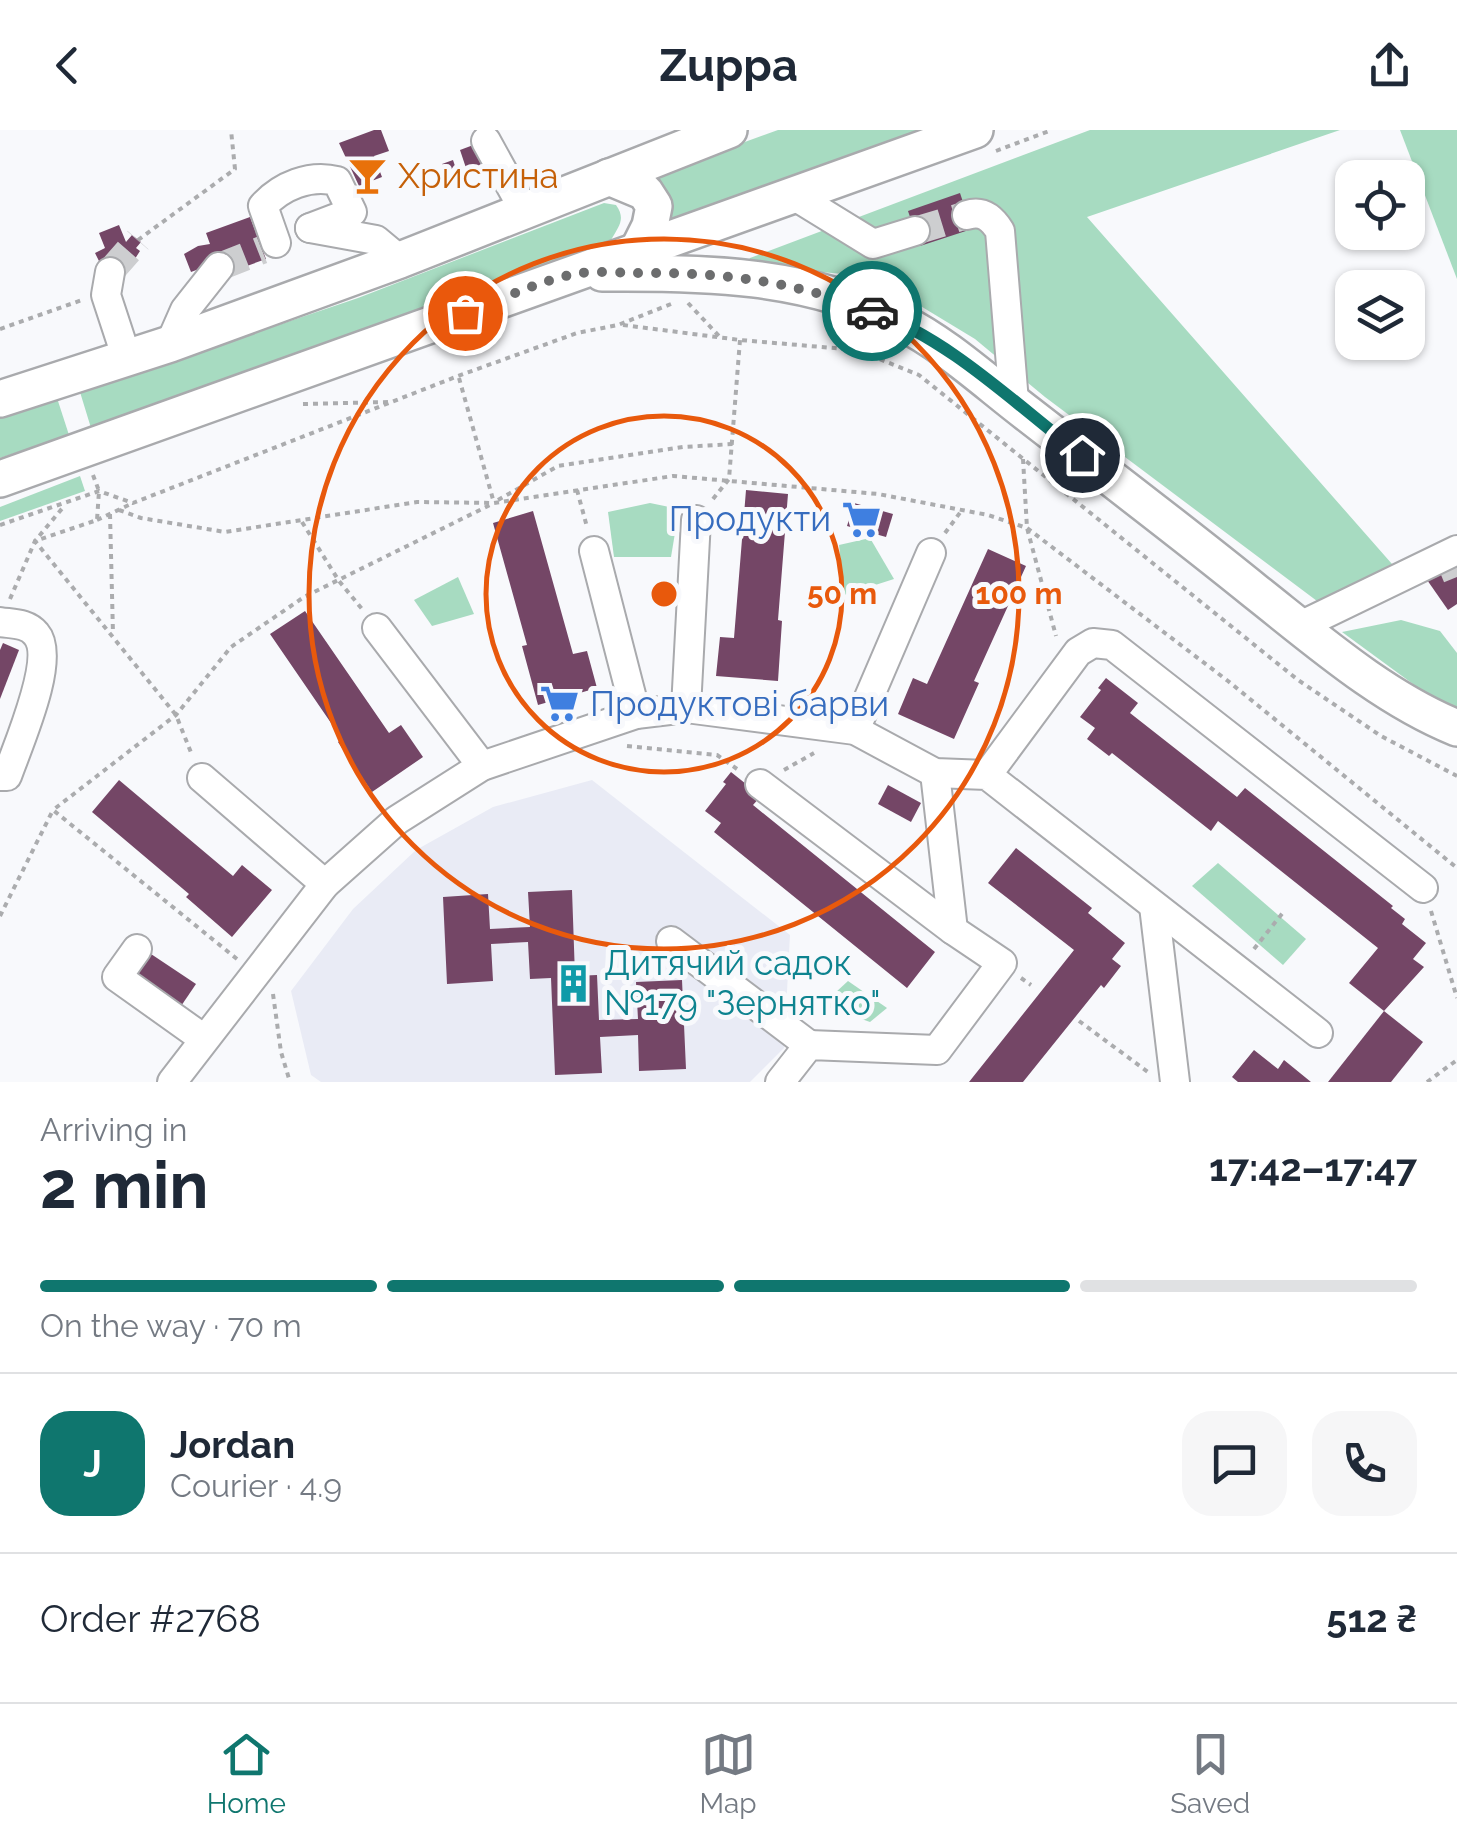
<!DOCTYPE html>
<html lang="en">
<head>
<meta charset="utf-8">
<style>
	body { margin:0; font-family:Raleway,sans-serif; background:#f6f6f7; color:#1f2937; height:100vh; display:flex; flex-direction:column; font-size:38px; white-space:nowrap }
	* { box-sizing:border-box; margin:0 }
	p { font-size:32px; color:#747a83 }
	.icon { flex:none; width:55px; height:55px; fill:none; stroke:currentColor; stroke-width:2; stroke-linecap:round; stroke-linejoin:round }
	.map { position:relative; height:952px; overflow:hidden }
	.side { display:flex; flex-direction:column; background:#fff; flex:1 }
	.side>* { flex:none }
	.fabs { position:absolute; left:1335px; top:30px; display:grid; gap:20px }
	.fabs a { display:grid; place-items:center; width:90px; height:90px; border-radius:20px; background:#fff; box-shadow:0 2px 8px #0004; font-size:50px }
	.pin { position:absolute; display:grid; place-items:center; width:85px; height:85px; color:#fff; margin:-42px; border:5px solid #fff; border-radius:50%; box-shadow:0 2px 10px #0007 }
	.courier { position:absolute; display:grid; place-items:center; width:100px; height:100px; margin:-50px; border:8px solid #0f766e; border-radius:50%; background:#fff; color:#222; box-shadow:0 2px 12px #0007 }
	.overview em { font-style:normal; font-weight:700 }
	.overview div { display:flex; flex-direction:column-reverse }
	.overview { display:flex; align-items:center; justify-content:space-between; height:170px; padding:0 40px }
	h1 { font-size:65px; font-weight:700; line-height:75px }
	.bar { display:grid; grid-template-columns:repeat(4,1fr); gap:15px 10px; align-content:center; height:120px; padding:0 40px }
	.bar i { height:12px; border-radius:8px; background:#e0e1e3 }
	.bar .active { background:#0f766e }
	.bar p { grid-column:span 4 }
	.line { display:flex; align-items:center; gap:25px; padding:0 40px; border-top:2px solid #e0e1e3 }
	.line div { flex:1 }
	.round { display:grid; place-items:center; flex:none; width:105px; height:105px; border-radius:30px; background:#f6f6f7 }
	header { display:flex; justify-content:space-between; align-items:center; height:130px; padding:0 40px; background:#fff; font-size:45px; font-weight:700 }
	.menu { display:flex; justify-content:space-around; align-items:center; height:140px; border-top:2px solid #e0e1e3; background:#fff; font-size:28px; color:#747a83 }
	.menu a { display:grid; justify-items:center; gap:5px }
	.menu .active { color:#0f766e }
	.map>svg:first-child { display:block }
	.built { fill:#e9ebf5 }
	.green { fill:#a7dbc1 }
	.building { fill:#744666 }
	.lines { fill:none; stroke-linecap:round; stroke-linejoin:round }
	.minor-tunnel { stroke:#cdced0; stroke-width:28; stroke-dasharray:28 14; stroke-linecap:butt }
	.minor-casing { stroke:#a9aaad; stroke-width:32 }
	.major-casing { stroke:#a9aaad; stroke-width:40 }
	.path { stroke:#abacae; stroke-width:4; stroke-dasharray:5 5; stroke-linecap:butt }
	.minor { stroke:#fff; stroke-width:28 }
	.major { stroke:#fff; stroke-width:35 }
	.done { stroke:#6c6d6e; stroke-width:10; stroke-dasharray:0 18 }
	.route { stroke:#0f766e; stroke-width:12 }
	.ring { fill:none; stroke:#e8590c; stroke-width:5 }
	.labels { text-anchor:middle; stroke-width:10; stroke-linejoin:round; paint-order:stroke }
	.food-label { font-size:35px; fill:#c56008; stroke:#f8f9fc; text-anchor:start }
	.shop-label { font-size:35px; fill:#366cbe; stroke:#f8f9fc; text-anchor:end }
	.culture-label { font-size:35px; fill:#0d838f; stroke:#f8f9fc; text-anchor:start }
	.centre { fill:#e8590c; stroke:#f8f9fc; stroke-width:5 }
	.ring-label { font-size:30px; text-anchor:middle; font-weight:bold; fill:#e8590c; stroke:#f8f9fc; stroke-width:10; stroke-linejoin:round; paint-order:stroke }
</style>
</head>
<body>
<header><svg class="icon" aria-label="back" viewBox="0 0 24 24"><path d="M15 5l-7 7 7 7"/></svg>Zuppa<svg class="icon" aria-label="share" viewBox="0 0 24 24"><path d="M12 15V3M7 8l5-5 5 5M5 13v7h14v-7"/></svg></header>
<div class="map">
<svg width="1457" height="952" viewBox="0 0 1457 952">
	<rect width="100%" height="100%" fill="#f8f9fc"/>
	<!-- built -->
	<path class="built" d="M 592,650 L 790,805 L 784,918 L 750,952 L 321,952 L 311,945 L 291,861 L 353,779 L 416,720 L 493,677 Z"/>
	<!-- green -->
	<g class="green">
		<path d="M 778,0 L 921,0 L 666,91 L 646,48 Z"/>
		<path d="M 1090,0 L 1340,0 L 1087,87 L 1392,434 L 1321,474 L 1045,267 L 975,209 L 904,166 L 843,144 L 746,135 L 750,128 Z"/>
		<path d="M 1400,0 L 1457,0 L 1457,149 Z"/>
		<path d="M 604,73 L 616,75 C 626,89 619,96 611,110 L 91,298 L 80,262 L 358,168 Z"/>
		<path d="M 57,268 L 69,305 L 0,328 L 0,286 Z"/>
		<path d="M 80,346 L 85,361 L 0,391 L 0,377 Z"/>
		<path d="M 650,373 L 679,379 L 671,427 L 614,427 L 608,382 Z"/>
		<path d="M 870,408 L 894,449 L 844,465 L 839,415 Z"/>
		<path d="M 458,447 L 474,484 L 432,496 L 414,470 Z"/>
		<path d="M 1401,490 L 1440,501 L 1457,523 L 1457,577 L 1428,565 L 1342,502 Z"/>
		<path d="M 1218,733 L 1306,809 L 1283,835 L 1192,756 Z"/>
		<path d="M 848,851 L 887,878 L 870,892 L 822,875 Z"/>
	</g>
	<!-- building -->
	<g class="building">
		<path d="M 374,0 L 381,0 L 389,21 L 374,26 L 382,47 L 359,56 L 339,13 Z"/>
		<path d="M 476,14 L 483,35 L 467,41 L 460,20 Z"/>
		<path d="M 453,30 L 456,39 L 446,43 L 442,34 Z"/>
		<path d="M 960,63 L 972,99 L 920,116 L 908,81 Z"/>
		<path d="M 250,87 L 266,129 L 222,145 L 199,139 L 191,142 L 184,124 L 198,116 L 210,114 L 206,103 Z"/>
		<path d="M 119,95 L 126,112 L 132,105 L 141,112 L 136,118 L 140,121 L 122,149 L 102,137 L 95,123 L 105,118 L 99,103 Z"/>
		<path d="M 746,360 L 788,364 L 778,490 L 782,491 L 778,551 L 716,546 L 720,507 L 734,508 Z"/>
		<path d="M 854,373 L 893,384 L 886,407 L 847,396 Z"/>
		<path d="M 533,381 L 573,524 L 587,521 L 597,558 L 538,575 L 522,516 L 527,515 L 493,393 Z"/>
		<path d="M 988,419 L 1026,436 L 974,551 L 979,553 L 954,609 L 898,584 L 913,548 L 927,554 Z"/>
		<path d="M 1457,425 L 1457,474 L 1448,480 L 1425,447 Z"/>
		<path d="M 305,481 L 389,603 L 401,595 L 423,627 L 372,662 L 338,612 L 342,609 L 270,504 Z"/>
		<path d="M 3,513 L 19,520 L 0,569 L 0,520 Z"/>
		<path d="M 1106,548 L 1138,573 L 1130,583 L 1237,667 L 1245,658 L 1393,776 L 1391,778 L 1405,789 L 1402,794 L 1426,813 L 1413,829 L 1424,837 L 1384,881 L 1349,853 L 1378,818 L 1218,691 L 1211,701 L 1112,623 L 1109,626 L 1087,609 L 1095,598 L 1080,587 L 1101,560 L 1098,558 Z"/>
		<path d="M 731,642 L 761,666 L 753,675 L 935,822 L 907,858 L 714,702 L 721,693 L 705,681 L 726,654 L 723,652 Z"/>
		<path d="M 119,650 L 233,746 L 242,735 L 272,760 L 232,807 L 186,767 L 189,764 L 92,682 Z"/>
		<path d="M 888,655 L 921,673 L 911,692 L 878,674 Z"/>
		<path d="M 1016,718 L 1092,778 L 1088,783 L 1125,813 L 1112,829 L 1121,836 L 1104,858 L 1101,855 L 1023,952 L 969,952 L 1074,820 L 988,753 Z"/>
		<path d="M 572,760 L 575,846 L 597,845 L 599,890 L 638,889 L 636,852 L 682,850 L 686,939 L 639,941 L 638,905 L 600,907 L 602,943 L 555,945 L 551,848 L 530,849 L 528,812 L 491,814 L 493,851 L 447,854 L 443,767 L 488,764 L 490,799 L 530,797 L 528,762 Z"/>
		<path d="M 151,824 L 196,854 L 177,882 L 132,851 Z"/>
		<path d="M 1384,881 L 1423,912 L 1391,952 L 1328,952 Z"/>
		<path d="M 1254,920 L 1278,939 L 1284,930 L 1311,952 L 1238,952 L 1232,947 Z"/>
	</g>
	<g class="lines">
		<!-- minor-tunnel -->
		<g class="minor-tunnel">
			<path d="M 915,101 L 967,85"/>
			<path d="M 219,137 L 262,120"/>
			<path d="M 110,142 L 138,110"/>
			<path d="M 1450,430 L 1457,447"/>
		</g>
		<defs>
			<g id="minor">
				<path d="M 486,11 L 524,80"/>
				<path d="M 795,66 L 873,114 L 915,101"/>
				<path d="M 967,85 C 983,80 992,88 1000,101 L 1014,272"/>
				<path d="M 310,98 L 376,110 L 400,130"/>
				<path d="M 276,113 L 263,76 C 281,56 310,44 337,51 L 352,82 L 310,98"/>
				<path d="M 110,142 L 106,165 L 127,229"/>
				<path d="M 170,214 L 185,180 L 219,137"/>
				<path d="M 594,421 L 636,584"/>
				<path d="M 0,492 C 13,494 27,493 36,504 C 57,528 17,617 7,646 L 0,646"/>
				<path d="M 1300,496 L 1457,420"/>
				<path d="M 377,498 L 482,636"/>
				<path d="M 686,578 L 696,390"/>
				<path d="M 855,600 L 931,423"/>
				<path d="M 987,645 L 1078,522 L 1093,513 L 1112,515 L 1423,758"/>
				<path d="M 202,648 L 325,754"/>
				<path d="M 760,654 L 953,800"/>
				<path d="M 1154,776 L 1175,952"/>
				<path d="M 671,811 L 809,915"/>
				<path d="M 137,819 L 117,847 L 204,909"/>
				<path d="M 172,952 L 325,754 L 397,690 L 482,636 L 636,584 L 686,578 L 855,600 L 935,643 L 987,645 L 1318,903"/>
				<path d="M 780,952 L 809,915 L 937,920 L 1002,833 L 953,800 L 935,643"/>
			</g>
			<g id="major">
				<path d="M 609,47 L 645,62 L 654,76 L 650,96 L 638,120"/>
				<path d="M 602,143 C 702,142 807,144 899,191 C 947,215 986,252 1028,284 C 1104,343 1181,401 1256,462 C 1318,511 1383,568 1457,598"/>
				<path d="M 0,269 L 170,214 L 400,130 L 729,0"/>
				<path d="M 0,349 L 975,0"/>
			</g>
		</defs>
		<!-- minor casing -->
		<use href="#minor" class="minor-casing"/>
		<!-- major casing -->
		<use href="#major" class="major-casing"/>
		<!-- path -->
		<g class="path">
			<path d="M 996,21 L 1052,0"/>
			<path d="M 138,110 L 235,39 L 231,0"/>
			<path d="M 688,173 L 719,206"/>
			<path d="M 623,195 L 740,210 L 857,220 L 919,245 L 1298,550 L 1381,606 L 1457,646"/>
			<path d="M 0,199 L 82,170"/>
			<path d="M 459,248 L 494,373"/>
			<path d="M 303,274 L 389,272"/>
			<path d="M 1023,329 L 1027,398 L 1056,506"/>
			<path d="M 93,345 L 99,361 L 97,390 L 35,411 L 176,585 L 192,625"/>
			<path d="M 577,360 L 587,397"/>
			<path d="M 713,369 L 729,349 L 740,210"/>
			<path d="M 498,370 L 558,336 L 683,317 L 733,314"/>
			<path d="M 119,380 L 141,388 L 225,402 L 417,372 L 494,373 L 673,346 L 878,364 L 988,385 L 1027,398 L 1228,551 L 1457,738"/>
			<path d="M 110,384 L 113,504"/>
			<path d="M 97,390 L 133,373"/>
			<path d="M 302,392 L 339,451 L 362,479"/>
			<path d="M 0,395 L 99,361 L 133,373 L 458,246 L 577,203 L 618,195 L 671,174"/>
			<path d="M 945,403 L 962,380"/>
			<path d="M 10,469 L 35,411 L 65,375"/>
			<path d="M 627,616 L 717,625 L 737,639"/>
			<path d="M 784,640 L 814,623"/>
			<path d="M 1431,781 L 1457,868"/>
			<path d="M 0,786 L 53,680"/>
			<path d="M 1254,819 L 1285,780"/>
			<path d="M 237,829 L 53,680 L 176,585 L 231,517 L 304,467 L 490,375"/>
			<path d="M 1021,848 L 1031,855"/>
			<path d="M 273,864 L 281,922 L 290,952"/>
			<path d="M 1079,891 L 1148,942"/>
			<path d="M 1427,952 L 1457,930"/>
		</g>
		<!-- minor -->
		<use href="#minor" class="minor"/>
		<!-- major -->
		<use href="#major" class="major"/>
	</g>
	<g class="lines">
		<!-- done -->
		<path class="done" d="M 465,183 C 501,170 538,151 575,144 C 594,140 617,143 637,143 C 721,142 792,151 872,181"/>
		<!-- route -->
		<path class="route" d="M 872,181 C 951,210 1015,274 1082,325"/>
	</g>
	<!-- distance rings -->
	<g class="ring">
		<circle cx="664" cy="464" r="178"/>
		<circle cx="664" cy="464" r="355"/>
	</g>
	<!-- icons -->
	<defs>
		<symbol id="bar-bare" viewBox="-9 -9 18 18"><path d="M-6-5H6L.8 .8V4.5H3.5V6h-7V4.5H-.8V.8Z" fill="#e8710a" stroke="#f8f9fc" stroke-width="2.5" paint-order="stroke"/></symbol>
		<symbol id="supermarket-bare" viewBox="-9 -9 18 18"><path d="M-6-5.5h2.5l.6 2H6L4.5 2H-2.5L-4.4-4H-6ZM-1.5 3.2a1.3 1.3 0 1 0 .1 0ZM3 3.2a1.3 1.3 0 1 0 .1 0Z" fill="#3f7fe0" stroke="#f8f9fc" stroke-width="2.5" paint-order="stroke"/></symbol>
		<symbol id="building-bare" viewBox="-9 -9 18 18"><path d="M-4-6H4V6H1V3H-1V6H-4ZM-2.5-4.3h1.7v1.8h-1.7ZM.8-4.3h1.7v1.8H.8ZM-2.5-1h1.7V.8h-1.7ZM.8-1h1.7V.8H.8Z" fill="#0f9aa8" stroke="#f8f9fc" stroke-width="2.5" paint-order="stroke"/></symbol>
	</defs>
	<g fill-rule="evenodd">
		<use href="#bar-bare" x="340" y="18" width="55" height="55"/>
		<use href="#supermarket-bare" x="834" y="362" width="55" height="55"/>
		<use href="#supermarket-bare" x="532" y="546" width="55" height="55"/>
		<use href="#building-bare" x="546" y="826" width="55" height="55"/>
	</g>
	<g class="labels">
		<!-- food labels -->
		<g class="food-label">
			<text x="398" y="58">Христина</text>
		</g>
		<!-- shop labels -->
		<g class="shop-label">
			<text x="831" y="401">Продукти</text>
			<text x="590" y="586" text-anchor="start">Продуктові барви</text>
		</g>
		<!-- culture labels -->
		<g class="culture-label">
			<text x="604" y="845">Дитячий садок<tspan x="604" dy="40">№179 "Зернятко"</tspan></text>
		</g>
	</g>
	<circle cx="664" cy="464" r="15" class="centre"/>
	<g class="ring-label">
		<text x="842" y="474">50 m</text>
		<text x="1019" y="474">100 m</text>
	</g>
</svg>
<div class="fabs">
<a><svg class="icon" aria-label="locate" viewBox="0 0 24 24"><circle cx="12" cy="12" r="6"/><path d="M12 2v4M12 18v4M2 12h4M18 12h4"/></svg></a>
<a><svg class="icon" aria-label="layers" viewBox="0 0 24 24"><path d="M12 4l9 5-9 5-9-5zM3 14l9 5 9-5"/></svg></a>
</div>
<div class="pin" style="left:465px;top:183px;background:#ea580c"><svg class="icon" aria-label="bag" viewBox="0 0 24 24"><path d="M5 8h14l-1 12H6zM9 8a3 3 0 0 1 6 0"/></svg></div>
<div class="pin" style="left:1082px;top:325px;background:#1f2937"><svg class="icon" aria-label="home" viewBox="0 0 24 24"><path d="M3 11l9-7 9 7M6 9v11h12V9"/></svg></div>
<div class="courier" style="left:872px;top:181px"><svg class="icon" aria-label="car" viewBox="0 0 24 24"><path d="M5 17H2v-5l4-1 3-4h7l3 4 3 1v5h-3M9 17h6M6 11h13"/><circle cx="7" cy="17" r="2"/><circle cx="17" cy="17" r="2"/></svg></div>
</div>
<section class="side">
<div class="overview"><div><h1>2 min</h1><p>Arriving in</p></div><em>17:42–17:47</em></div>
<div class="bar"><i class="active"></i><i class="active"></i><i class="active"></i><i></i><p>On the way · 70 m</p></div>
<div class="line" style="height:180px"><b class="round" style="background:#0f766e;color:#fff">J</b><div><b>Jordan</b><p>Courier · 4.9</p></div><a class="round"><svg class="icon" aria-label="chat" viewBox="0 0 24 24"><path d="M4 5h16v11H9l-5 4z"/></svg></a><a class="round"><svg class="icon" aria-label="phone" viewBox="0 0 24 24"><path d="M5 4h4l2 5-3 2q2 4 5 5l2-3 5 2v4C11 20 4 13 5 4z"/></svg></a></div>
<div class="line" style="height:130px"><div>Order #2768</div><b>512 ₴</b></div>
</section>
<nav class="menu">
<a class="active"><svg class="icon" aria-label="home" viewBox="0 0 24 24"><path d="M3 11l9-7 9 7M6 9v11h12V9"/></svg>Home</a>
<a><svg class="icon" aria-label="map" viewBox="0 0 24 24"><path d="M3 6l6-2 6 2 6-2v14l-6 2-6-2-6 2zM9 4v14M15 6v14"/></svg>Map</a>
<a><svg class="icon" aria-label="saved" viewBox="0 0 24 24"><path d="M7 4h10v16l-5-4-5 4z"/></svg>Saved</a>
</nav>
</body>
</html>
